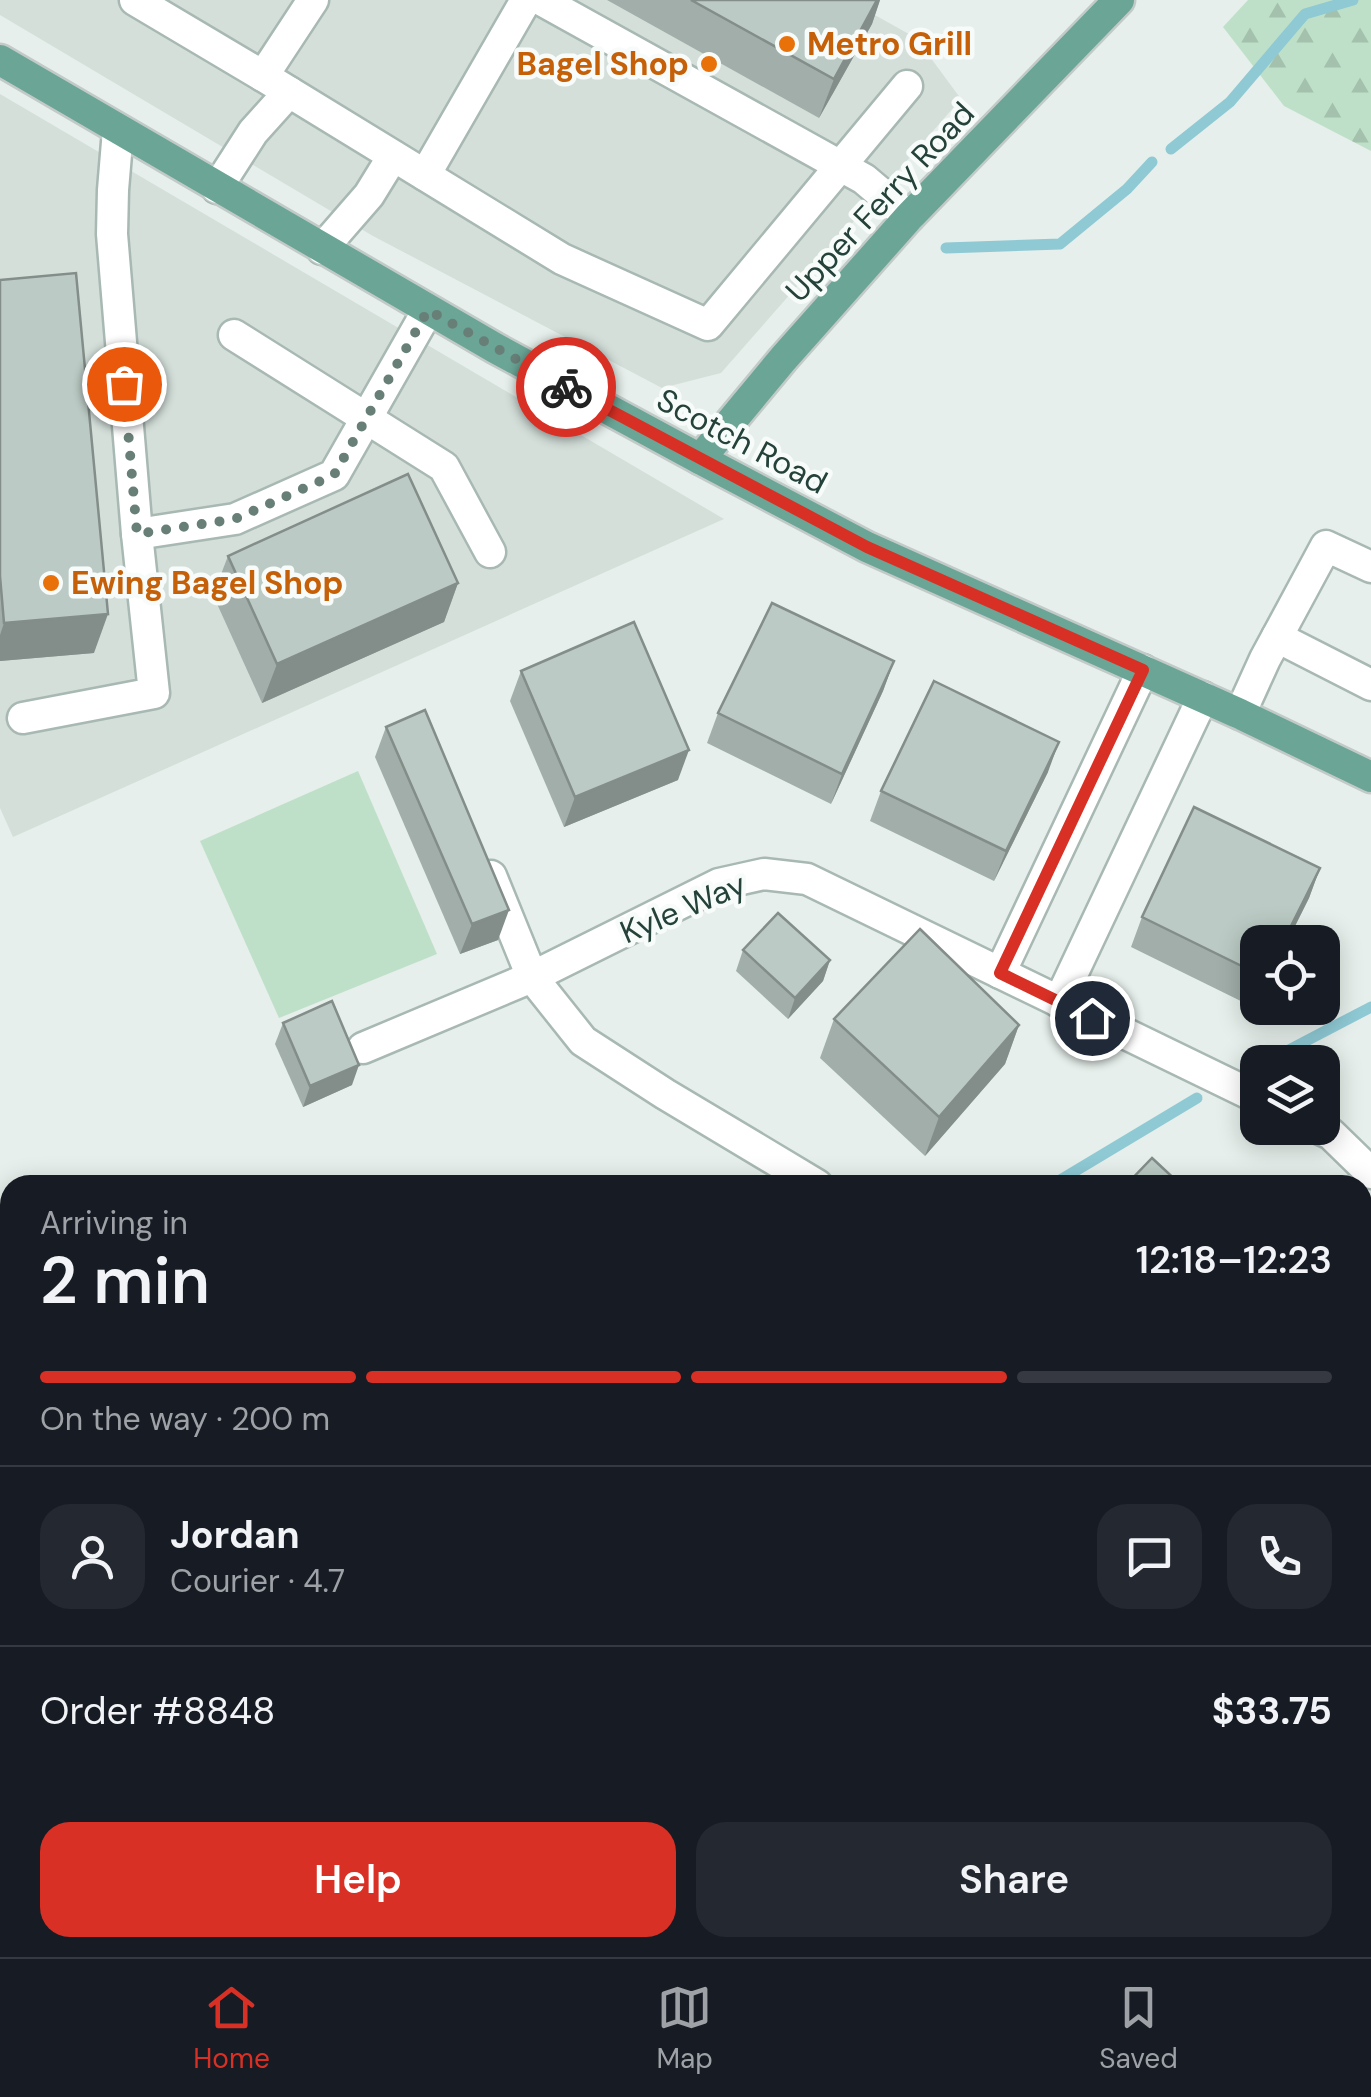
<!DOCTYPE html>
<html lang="en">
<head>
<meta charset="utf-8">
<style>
	body { margin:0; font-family:"DM Sans",sans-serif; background:#242831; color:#f1f3f6; height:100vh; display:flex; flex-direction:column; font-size:38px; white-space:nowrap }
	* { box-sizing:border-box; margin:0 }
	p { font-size:32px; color:#9ea1a6 }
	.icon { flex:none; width:55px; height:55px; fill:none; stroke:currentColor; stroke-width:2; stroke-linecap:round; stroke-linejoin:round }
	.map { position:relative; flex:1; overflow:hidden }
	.drawer { position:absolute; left:0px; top:1175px; width:1372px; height:782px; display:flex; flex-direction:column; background:#171b24; border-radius:30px 30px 0 0; box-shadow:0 5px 25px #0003 }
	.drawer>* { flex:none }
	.tools { position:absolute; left:1240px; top:925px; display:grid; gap:20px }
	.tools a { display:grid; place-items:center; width:100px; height:100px; border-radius:20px; background:#171b24; box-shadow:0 5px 25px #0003; font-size:50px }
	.pin { position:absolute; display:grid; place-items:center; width:85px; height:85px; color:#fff; margin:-42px; border:5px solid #fff; border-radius:50%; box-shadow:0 2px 10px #0007 }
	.courier { position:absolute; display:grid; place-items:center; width:100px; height:100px; margin:-50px; border:8px solid #d93025; border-radius:50%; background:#fff; color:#222; box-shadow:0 2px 12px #0007 }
	.headline em { font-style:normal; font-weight:600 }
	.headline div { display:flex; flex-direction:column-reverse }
	.headline { display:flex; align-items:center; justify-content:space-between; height:170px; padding:0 40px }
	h1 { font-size:65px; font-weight:600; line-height:75px }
	.bar { display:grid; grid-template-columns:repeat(4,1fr); gap:15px 10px; align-content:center; height:120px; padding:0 40px }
	.bar i { height:12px; border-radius:8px; background:#363941 }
	.bar .on { background:#d93025 }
	.bar p { grid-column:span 4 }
	.line { display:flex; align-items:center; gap:25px; padding:0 40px; border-top:2px solid #363941 }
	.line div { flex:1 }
	.round { display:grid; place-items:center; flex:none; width:105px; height:105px; border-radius:30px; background:#242831 }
	.cta { display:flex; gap:20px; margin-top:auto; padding:20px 40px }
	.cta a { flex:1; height:115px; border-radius:30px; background:#d93025; color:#fff; font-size:40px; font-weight:600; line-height:115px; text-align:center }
	.cta a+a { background:#242831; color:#f1f3f6 }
	.dock { display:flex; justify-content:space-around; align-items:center; height:140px; border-top:2px solid #363941; background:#171b24; font-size:28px; color:#9ea1a6 }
	.dock a { display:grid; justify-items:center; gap:5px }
	.dock .on { color:#d93025 }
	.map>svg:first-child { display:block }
	.built { fill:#d4dfda }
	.forest { fill:url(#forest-firs) }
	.pitch { fill:#bfe0c8 }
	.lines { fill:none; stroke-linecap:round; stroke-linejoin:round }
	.stream { stroke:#8ec9d4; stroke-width:11 }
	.minor-casing { stroke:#a8b8b2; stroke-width:35 }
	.major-casing { stroke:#c2cac8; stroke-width:35 }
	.minor { stroke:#fff; stroke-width:30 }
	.major { stroke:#6aa596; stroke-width:30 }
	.wall { fill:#a1aea9 }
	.shaded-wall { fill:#838d89 }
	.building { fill:#bbcac4; stroke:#838d89; stroke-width:2.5 }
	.done { stroke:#687f78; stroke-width:10; stroke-dasharray:0 18 }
	.route { stroke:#d93025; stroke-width:12 }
	.food-dot { fill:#e8710a; stroke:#f7fbf9; stroke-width:4 }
	.labels { text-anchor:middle; stroke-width:9; stroke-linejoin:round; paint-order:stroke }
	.food-label { font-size:32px; font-weight:bold; fill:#c56008; stroke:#f7fbf9; text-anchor:start }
	.street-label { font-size:32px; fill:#24423a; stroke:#f7fbf9 }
</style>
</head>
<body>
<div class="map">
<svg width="1371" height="1957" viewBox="0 0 1371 1957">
	<defs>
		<pattern id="forest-firs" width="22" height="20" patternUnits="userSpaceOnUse" patternTransform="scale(2.5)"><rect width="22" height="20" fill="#bfe0c8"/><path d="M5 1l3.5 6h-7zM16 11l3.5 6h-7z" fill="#a4c1ad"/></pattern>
	</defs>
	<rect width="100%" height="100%" fill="#e6efeb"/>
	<!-- built -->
	<g class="built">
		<path d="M 0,0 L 848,0 L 916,38 L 961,99 L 721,373 L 662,388 L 373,236 L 0,15 Z"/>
		<path d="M 0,94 L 724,519 L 13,837 L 0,808 Z"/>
	</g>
	<!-- forest -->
	<path class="forest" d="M 1248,0 L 1371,0 L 1371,151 L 1284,106 L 1223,27 Z"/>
	<!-- pitch -->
	<path class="pitch" d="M 358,771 L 437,954 L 279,1018 L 200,841 Z"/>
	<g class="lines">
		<!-- stream -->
		<g class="stream">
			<path d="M 1171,149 L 1230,102 L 1305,14 L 1353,0"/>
			<path d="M 946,248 L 1060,244 L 1127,189 L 1152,162"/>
			<path d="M 1266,1062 L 1371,1007"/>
			<path d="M 1257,1067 L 1258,1067"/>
			<path d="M 1052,1185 L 1197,1098"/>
		</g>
		<defs>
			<g id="minor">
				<path d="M 135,0 L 263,76 L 313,0"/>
				<path d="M 541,0 L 864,179 L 909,217"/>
				<path d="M 263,76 L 562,259 L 708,325 L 907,86"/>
				<path d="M 425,175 L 526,0"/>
				<path d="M 217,188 L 253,132 L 289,92"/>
				<path d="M 322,249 L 369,195 L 393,156"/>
				<path d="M 234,335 L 444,467 L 490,552"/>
				<path d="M 137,534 L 235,519 L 334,475 L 428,310"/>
				<path d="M 1277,637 L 1371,685"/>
				<path d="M 1240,714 L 1265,659 L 1326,546 L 1371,567"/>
				<path d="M 23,718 L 154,693 L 137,534 L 112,234 L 113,190 L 118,130"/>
				<path d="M 491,876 L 532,977 L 583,1041 L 665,1094 L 817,1185"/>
				<path d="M 1000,973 L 1143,670"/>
				<path d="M 1059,1002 L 1203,697"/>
				<path d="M 363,1048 L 532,977 L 719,884 L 764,874 L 807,879 L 1258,1098"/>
				<path d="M 1318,1128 L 1331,1134 L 1371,1173"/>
				<path d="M 1362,1530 L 1371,1522"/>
			</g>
			<g id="major">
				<path d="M 0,60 L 495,348 L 700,459 L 867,547 L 1240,714 L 1371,777"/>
				<path d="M 700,459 L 783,359 L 909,217 L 1119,0"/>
			</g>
		</defs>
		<!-- minor casing -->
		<use href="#minor" class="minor-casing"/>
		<!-- major casing -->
		<use href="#major" class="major-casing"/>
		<!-- minor -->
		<use href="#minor" class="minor"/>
		<!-- major -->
		<use href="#major" class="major"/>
	</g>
	<!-- wall -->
	<g class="wall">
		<path d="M 607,0 L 880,0 L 872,24 L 819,118 Z"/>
		<path d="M 0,280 L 94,653 L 0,661 Z"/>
		<path d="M 228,556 L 458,583 L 444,622 L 262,703 L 213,595 Z"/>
		<path d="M 894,661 L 883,691 L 831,804 L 707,743 L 718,713 Z"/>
		<path d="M 521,671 L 678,780 L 564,827 L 510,701 Z"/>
		<path d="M 386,727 L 498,940 L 460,954 L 375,757 Z"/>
		<path d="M 1048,772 L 994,881 L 870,821 L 881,791 Z"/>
		<path d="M 1320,868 L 1309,898 L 1287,942 L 1258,942 L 1258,1002 L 1255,1008 L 1131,947 L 1142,917 Z"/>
		<path d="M 743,950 L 830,960 L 823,981 L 788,1019 L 736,971 Z"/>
		<path d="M 834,1019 L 1019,1025 L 1005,1064 L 925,1156 L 820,1058 Z"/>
		<path d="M 283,1023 L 352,1085 L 303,1107 L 275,1044 Z"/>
	</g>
	<!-- shaded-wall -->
	<g class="shaded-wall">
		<path d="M 877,0 L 880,0 L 872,24 L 819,118 L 834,79 Z"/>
		<path d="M 458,583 L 444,622 L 262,703 L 277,664 Z"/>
		<path d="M 108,614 L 94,653 L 0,661 L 0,635 L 4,623 Z"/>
		<path d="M 894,661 L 883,691 L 831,804 L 842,774 Z"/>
		<path d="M 1059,742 L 1048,772 L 994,881 L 1006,851 Z"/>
		<path d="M 689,750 L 678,780 L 564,827 L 575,797 Z"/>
		<path d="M 1320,868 L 1309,898 L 1287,942 L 1283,942 Z"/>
		<path d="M 509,910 L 498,940 L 460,954 L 472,924 Z"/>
		<path d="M 830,960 L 823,981 L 788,1019 L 795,998 Z"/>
		<path d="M 1019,1025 L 1005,1064 L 925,1156 L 939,1117 Z"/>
		<path d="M 359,1065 L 352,1085 L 303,1107 L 310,1086 Z"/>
		<path d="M 1371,1389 L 1371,1413 L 1362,1422 L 1362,1398 Z"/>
		<path d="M 1371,1675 L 1371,1703 L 1362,1704 L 1362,1676 Z"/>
	</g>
	<!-- building -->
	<g class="building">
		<path d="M 691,0 L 877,0 L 834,79 Z"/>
		<path d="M 76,273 L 108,614 L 4,623 L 0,576 L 0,280 Z"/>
		<path d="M 408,474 L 458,583 L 277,664 L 228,556 Z"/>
		<path d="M 772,603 L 894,661 L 842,774 L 718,713 Z"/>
		<path d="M 634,622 L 689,750 L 575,797 L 521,671 Z"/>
		<path d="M 934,681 L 1059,742 L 1006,851 L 881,791 Z"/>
		<path d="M 425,710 L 509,910 L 472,924 L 386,727 Z"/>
		<path d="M 1194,807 L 1320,868 L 1283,942 L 1258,942 L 1258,974 L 1142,917 Z"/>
		<path d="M 778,913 L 830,960 L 795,998 L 743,950 Z"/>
		<path d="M 920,929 L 1019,1025 L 939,1117 L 834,1019 Z"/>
		<path d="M 332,1001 L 359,1065 L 310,1086 L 283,1023 Z"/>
		<path d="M 1152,1158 L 1181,1185 L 1126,1185 Z"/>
		<path d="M 1362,1339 L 1371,1347 L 1371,1389 L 1362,1398 Z"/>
		<path d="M 1371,1634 L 1371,1675 L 1362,1676 L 1362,1636 Z"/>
	</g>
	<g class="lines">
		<!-- done -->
		<path class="done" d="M 124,384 L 137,534 L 235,519 L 334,475 L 428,310 L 566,387"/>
		<!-- route -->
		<path class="route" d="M 566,387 L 867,547 L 1143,670 L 1000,973 L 1092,1018"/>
	</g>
	<!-- markers -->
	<g class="food-dot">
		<circle cx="787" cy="44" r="10"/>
		<circle cx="709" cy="64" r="10"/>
		<circle cx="51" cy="583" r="10"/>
	</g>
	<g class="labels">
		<!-- food labels -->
		<g class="food-label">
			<text x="807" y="55">Metro Grill</text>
			<text x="689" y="75" text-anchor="end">Bagel Shop</text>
			<text x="71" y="594">Ewing Bagel Shop</text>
		</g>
		<!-- street labels -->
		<g class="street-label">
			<text transform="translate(880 202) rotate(-47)" y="11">Upper Ferry Road</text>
			<text transform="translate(742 441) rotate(28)" y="11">Scotch Road</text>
			<text transform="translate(683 908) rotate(-23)" y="11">Kyle Way</text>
		</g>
	</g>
</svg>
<div class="tools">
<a><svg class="icon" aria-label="locate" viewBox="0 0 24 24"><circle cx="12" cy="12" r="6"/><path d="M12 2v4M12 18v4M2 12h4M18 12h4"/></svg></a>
<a><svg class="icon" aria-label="layers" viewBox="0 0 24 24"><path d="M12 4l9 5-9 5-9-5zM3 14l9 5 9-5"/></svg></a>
</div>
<div class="pin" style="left:124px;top:384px;background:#ea580c"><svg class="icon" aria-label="bag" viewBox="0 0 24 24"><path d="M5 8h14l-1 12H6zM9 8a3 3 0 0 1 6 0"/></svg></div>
<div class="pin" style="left:1092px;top:1018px;background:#1f2937"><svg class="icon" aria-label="home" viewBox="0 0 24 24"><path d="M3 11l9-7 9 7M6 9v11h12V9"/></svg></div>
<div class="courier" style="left:566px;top:387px"><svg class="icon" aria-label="bike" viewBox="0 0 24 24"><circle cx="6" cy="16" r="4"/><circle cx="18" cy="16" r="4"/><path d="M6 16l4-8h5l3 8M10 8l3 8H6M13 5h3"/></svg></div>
<section class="drawer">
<div class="headline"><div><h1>2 min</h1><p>Arriving in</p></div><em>12:18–12:23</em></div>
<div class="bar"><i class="on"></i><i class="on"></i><i class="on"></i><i></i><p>On the way · 200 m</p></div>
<div class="line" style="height:180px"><a class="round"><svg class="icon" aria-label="person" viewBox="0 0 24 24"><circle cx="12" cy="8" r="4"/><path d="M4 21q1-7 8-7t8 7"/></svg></a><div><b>Jordan</b><p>Courier · 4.7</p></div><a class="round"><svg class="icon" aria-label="chat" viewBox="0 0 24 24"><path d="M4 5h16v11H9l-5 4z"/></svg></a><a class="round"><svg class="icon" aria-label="phone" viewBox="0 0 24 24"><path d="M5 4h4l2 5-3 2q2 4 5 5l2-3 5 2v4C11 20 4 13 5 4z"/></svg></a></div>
<div class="line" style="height:130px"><div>Order #8848</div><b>$33.75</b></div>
<div class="cta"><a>Help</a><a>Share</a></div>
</section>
</div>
<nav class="dock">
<a class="on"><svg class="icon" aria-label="home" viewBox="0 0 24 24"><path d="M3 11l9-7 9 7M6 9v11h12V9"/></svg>Home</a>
<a><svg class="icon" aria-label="map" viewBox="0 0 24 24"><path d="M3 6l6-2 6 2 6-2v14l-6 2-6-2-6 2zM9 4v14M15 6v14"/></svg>Map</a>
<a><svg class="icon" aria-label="saved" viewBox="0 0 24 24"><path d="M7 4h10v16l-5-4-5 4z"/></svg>Saved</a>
</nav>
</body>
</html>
